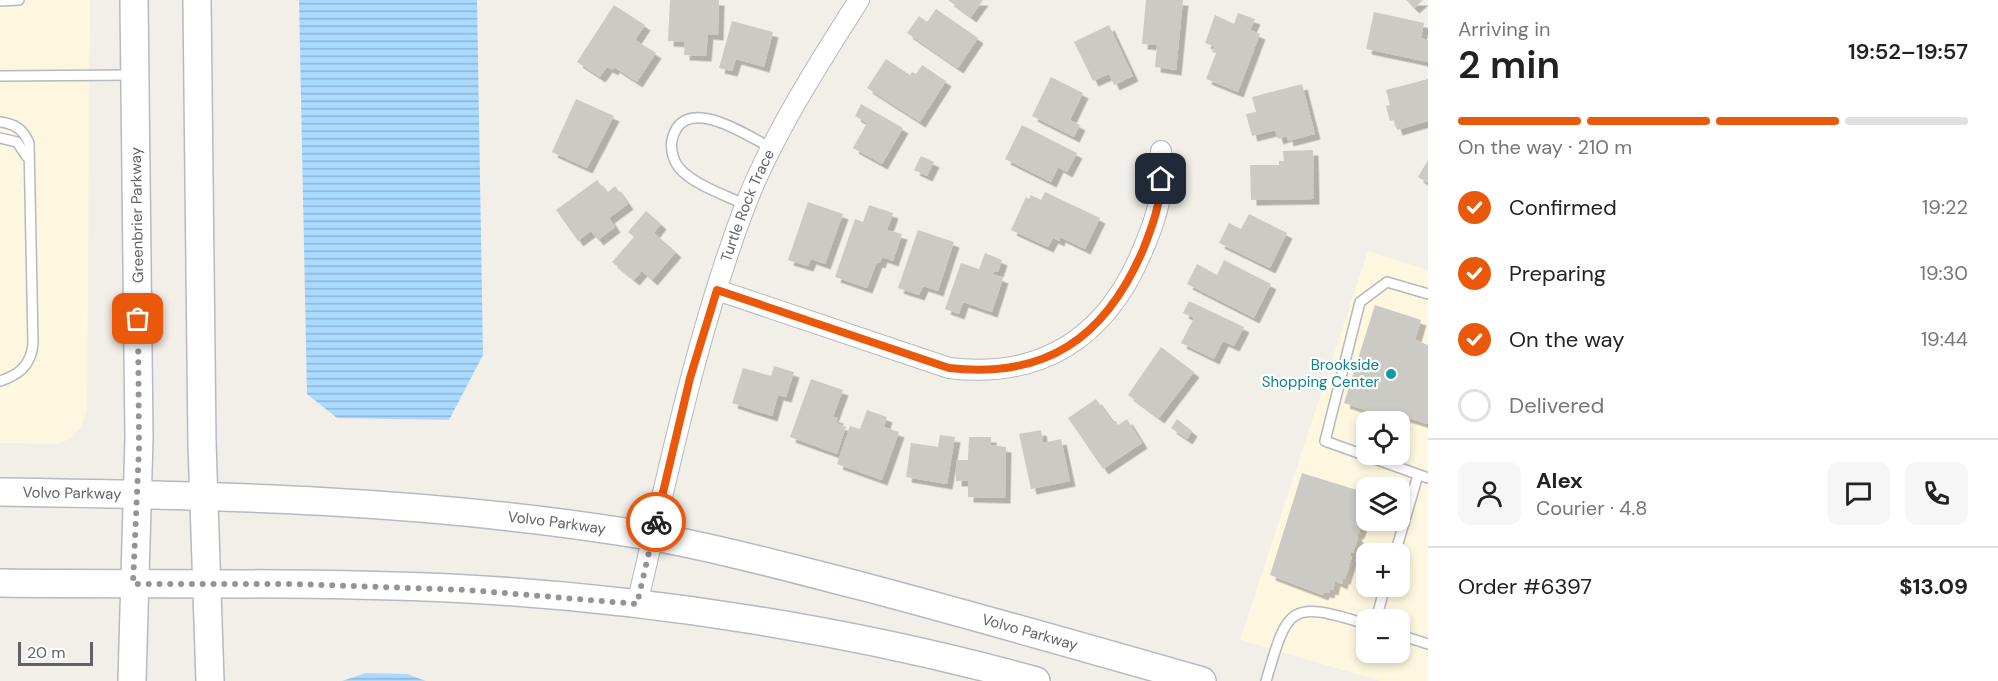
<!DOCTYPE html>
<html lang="en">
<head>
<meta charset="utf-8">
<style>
	body { margin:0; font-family:"DM Sans",sans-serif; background:#f6f6f6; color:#222; height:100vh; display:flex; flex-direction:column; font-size:22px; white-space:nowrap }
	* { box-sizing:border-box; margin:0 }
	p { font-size:20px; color:#767676 }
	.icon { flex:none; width:33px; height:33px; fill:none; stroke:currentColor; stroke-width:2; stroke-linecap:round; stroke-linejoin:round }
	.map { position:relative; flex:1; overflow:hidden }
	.side { display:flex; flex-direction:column; background:#fff; width:570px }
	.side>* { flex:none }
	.controls { position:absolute; left:1356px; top:411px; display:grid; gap:12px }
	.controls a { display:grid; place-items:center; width:54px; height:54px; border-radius:12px; background:#fff; box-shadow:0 3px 9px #0003; font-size:30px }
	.scale { position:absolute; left:18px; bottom:15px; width:75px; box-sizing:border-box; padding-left:6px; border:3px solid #5f6368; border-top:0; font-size:16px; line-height:21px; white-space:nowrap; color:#5f6368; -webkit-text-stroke:4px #fff; paint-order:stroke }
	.pin { position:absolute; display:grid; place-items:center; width:51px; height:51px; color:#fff; margin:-26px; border-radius:12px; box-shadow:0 3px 9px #0006 }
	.courier { position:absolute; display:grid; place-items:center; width:60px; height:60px; margin:-30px; border:4px solid #ea580c; border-radius:50%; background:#fff; color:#222; box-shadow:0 2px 8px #0007 }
	.overview em { font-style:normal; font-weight:600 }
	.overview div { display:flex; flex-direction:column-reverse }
	.overview { display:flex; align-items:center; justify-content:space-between; height:102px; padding:0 30px }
	h1 { font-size:39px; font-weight:600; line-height:45px }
	.bar { display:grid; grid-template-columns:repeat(4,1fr); gap:9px 6px; align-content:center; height:72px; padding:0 30px }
	.bar i { height:8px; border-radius:4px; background:#e0e0e0 }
	.bar .active { background:#ea580c }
	.bar p { grid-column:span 4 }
	.line { display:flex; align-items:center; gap:15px; padding:0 30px; border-top:2px solid #e0e0e0 }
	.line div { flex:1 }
	.round { display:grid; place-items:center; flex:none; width:63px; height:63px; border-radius:12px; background:#f6f6f6 }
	ol { padding:0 30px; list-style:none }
	li { display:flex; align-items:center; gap:18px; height:66px }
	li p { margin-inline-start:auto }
	li .icon { padding:6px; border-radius:50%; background:#ea580c; color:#fff; stroke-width:4 }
	li:last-child { color:#767676 }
	li i { width:33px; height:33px; border:3px solid #e0e0e0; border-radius:50% }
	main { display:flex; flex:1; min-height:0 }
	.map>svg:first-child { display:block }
	.commercial { fill:#fef7e0; fill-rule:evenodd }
	.water { fill:url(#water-rules) }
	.building { fill:#cccac5; filter:url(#shadow) }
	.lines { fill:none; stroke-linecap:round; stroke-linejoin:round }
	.service-casing { stroke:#b5b8bc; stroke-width:12 }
	.minor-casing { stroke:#b5b8bc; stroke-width:22 }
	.secondary-casing { stroke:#b6babf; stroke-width:30 }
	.service { stroke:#fff; stroke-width:9 }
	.minor { stroke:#fff; stroke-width:20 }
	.secondary { stroke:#fff; stroke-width:27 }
	.done { stroke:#929495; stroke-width:6; stroke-dasharray:0 10.8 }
	.route { stroke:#ea580c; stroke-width:8 }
	.culture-dot { fill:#0f9aa8; stroke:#fff; stroke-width:2 }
	.labels { text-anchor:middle; stroke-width:4.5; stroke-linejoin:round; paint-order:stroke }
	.street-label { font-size:15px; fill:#5f6368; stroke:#fff }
	.culture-label { font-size:15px; fill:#0d838f; stroke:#fff; text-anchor:end }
</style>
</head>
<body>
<main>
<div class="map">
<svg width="1428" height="681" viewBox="0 0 1428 681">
	<defs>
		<pattern id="water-rules" width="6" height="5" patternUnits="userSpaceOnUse" patternTransform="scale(1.5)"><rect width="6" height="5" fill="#aadaff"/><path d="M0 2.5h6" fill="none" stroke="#8eb4d2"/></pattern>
		<filter id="shadow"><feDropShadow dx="5.5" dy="5.5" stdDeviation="0" flood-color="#0004"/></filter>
	</defs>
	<rect width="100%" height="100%" fill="#f1efe8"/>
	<!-- commercial -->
	<g class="commercial">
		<path d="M 0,0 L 90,0 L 87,410 L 81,427 L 71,438 L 59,444 L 0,443 Z"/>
		<path d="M 1368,251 L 1428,270 L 1428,681 L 1381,681 L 1240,640 ZM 1366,422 L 1400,422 L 1400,454 L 1366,454 ZM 1366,488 L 1400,488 L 1400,520 L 1366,520 ZM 1366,554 L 1400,554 L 1400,586 L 1366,586 ZM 1366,620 L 1400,620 L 1400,652 L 1366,652 Z"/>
	</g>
	<!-- water -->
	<g class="water">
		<path d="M 299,0 L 477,0 L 483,355 L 449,420 L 337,418 L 307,394 Z"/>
		<path d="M 366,673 L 407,674 L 426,681 L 342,681 Z"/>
	</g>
	<!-- building -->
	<g class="building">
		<path d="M 670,0 L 719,0 L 718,35 L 708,34 L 706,56 L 684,55 L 685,42 L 668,41 Z"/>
		<path d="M 948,0 L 983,0 L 971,17 Z"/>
		<path d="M 1146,0 L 1183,0 L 1176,70 L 1155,67 L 1157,45 L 1142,44 Z"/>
		<path d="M 1406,0 L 1423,0 L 1414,8 Z"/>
		<path d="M 614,5 L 645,25 L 635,40 L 656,53 L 637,82 L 614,67 L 613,70 L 607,67 L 600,77 L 577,62 Z"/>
		<path d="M 936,9 L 978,38 L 958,68 L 907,33 L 919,16 L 927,22 Z"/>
		<path d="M 1374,12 L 1424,23 L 1421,38 L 1428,40 L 1428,62 L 1366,49 Z"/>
		<path d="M 1238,13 L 1255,19 L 1250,30 L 1260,34 L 1238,92 L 1206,79 L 1216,53 L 1212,52 L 1215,47 L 1205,43 L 1215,15 L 1234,24 Z"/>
		<path d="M 732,21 L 773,32 L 764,67 L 736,59 L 732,71 L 719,68 Z"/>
		<path d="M 1109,25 L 1133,76 L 1114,85 L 1109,74 L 1093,81 L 1074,42 Z"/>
		<path d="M 886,59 L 910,75 L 912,72 L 916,74 L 922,65 L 946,81 L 920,122 L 867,88 Z"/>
		<path d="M 1051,77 L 1083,93 L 1070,120 L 1080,125 L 1074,137 L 1032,116 Z"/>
		<path d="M 1428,79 L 1428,121 L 1397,130 L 1394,120 L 1390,121 L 1386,106 L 1390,105 L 1386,90 Z"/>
		<path d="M 1302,84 L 1315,134 L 1288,141 L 1287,136 L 1278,139 L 1275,130 L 1252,136 L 1246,114 L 1256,112 L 1252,97 Z"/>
		<path d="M 576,99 L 614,116 L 587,168 L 552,152 Z"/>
		<path d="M 861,104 L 903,128 L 882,164 L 853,148 L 867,123 L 855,116 Z"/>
		<path d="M 1022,125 L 1077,153 L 1067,172 L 1058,167 L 1051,182 L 1005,159 Z"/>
		<path d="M 1313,150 L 1314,199 L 1251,200 L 1250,165 L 1279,165 L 1279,161 L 1284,161 L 1283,151 Z"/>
		<path d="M 921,156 L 934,162 L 927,176 L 914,170 Z"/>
		<path d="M 1428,160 L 1428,183 L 1418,177 Z"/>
		<path d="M 597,180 L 607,193 L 615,186 L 628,204 L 609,218 L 615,227 L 598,240 L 591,231 L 578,241 L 556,210 Z"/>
		<path d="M 1045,192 L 1100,218 L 1085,249 L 1060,237 L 1059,241 L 1053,238 L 1048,247 L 1011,230 L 1026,197 L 1029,199 L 1031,195 L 1041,200 Z"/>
		<path d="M 808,202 L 843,214 L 825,264 L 811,259 L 808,266 L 788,260 Z"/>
		<path d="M 869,205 L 893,213 L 887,230 L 902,234 L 893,261 L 882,257 L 880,263 L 877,262 L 867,288 L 835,277 L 855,219 L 863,222 Z"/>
		<path d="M 646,211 L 661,224 L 654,233 L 676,252 L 652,280 L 642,271 L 634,280 L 612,262 L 634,237 L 628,232 Z"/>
		<path d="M 1249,214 L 1287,233 L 1270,268 L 1219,243 L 1229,223 L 1241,229 Z"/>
		<path d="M 918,230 L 954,242 L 938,291 L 923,286 L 919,295 L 898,288 Z"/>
		<path d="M 985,253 L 1002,260 L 998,272 L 994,271 L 993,274 L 1003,278 L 992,312 L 963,302 L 959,314 L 945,309 L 961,263 L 979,269 Z"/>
		<path d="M 1224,260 L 1271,284 L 1254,318 L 1187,284 L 1197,264 L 1217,275 Z"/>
		<path d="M 1189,301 L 1244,327 L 1234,346 L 1223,341 L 1214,359 L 1181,343 L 1194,318 L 1183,313 Z"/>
		<path d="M 1375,305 L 1421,320 L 1415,340 L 1428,345 L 1428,424 L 1395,414 L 1393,419 L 1344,403 Z"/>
		<path d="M 1161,347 L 1194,372 L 1159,418 L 1128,395 Z"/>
		<path d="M 774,366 L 794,372 L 786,397 L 778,395 L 772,416 L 732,403 L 743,368 L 771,376 Z"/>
		<path d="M 811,379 L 843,390 L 833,417 L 838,418 L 836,423 L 846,427 L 837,454 L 790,437 Z"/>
		<path d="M 1096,399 L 1112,421 L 1116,421 L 1118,425 L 1127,419 L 1142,443 L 1103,469 L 1068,418 Z"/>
		<path d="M 867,410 L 887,417 L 884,427 L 899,432 L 882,480 L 837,464 L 850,426 L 860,429 Z"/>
		<path d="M 1177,419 L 1192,431 L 1187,439 L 1171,428 Z"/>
		<path d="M 1041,430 L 1043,443 L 1061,439 L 1070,481 L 1031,489 L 1019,434 Z"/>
		<path d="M 940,435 L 955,437 L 947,484 L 906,477 L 911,443 L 938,447 Z"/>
		<path d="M 969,437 L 991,437 L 991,445 L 1006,447 L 1005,498 L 968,497 L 968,481 L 956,481 L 956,460 L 968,460 Z"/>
		<path d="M 1302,473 L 1360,491 L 1361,495 L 1357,510 L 1363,512 L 1362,515 L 1365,516 L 1359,533 L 1356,535 L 1358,537 L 1353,553 L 1351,553 L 1350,556 L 1352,557 L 1345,579 L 1343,579 L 1342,584 L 1335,581 L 1333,590 L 1330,589 L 1329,593 L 1324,592 L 1323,595 L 1270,575 Z"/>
	</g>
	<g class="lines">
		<defs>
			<g id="service">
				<path d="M 0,1 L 19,0"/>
				<path d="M 0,76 L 133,75"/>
				<path d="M 0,122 C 15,124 23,129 29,143 L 33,344 C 31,365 19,375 0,381"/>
				<path d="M 0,138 L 17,142 L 27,157"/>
				<path d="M 746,205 C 725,195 697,186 681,170 C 674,163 670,150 672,140 C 683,91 748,136 773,149"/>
				<path d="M 1428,294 L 1387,282 L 1360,302 L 1325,441 L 1428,478"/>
				<path d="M 1395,554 L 1418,475"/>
				<path d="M 1376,620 L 1385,586"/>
				<path d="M 1400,635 L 1428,644"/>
				<path d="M 1266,681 C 1288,606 1289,600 1366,624"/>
			</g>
			<g id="minor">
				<path d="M 717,290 L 949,368 C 1041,379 1105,338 1141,254 C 1150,233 1159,211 1161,188 C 1162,176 1161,163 1161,151"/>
				<path id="s1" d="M 637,604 C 669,470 696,335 745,206 C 771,138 820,61 859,0"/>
			</g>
			<g id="secondary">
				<path d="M 197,0 L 202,443 L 210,681"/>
				<path id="s2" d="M 0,492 C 217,495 435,500 649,536 C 722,549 794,569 865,587 C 978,617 1090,649 1202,681"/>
				<path d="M 0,583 C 156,585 312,581 467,589 C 654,599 856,631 1036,681"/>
				<path d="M 132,681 L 139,438 L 134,0"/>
			</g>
		</defs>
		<!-- service casing -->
		<use href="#service" class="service-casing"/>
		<!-- minor casing -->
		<use href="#minor" class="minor-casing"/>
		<!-- secondary casing -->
		<use href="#secondary" class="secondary-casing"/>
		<!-- service -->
		<use href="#service" class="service"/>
		<!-- minor -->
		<use href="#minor" class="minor"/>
		<!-- secondary -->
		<use href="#secondary" class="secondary"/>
	</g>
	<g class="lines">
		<!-- done -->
		<path class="done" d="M 138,319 L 139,448 L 133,584 L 294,584 L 468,590 L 637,604 L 656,522"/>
		<!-- route -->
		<path class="route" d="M 656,522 L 690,378 L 717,290 L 949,368 C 1046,379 1105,338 1143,250 C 1152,227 1161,203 1161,179"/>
	</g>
	<!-- markers -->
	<circle class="culture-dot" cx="1391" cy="374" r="6"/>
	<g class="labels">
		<!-- street labels -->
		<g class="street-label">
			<text dy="5" stroke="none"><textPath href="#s1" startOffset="414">Turtle Rock Trace</textPath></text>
			<text transform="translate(137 215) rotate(-91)" y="5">Greenbrier Parkway</text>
			<text dy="5" stroke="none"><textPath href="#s2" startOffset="72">Volvo Parkway</textPath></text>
			<text dy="5" stroke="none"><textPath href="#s2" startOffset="558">Volvo Parkway</textPath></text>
			<text dy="5" stroke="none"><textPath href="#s2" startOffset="1044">Volvo Parkway</textPath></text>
		</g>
		<!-- culture labels -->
		<g class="culture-label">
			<text x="1379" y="370">Brookside<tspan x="1379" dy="17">Shopping Center</tspan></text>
		</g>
	</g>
</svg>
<div class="controls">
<a><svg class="icon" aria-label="locate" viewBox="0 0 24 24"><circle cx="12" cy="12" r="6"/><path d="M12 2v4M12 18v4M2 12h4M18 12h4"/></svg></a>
<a><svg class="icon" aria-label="layers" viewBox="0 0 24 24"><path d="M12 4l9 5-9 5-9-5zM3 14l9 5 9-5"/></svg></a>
<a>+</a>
<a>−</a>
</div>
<div class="scale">20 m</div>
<div class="pin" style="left:138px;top:319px;background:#ea580c"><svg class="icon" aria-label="bag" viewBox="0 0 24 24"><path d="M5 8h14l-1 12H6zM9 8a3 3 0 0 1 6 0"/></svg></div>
<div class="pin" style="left:1161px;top:179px;background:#1f2937"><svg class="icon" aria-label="home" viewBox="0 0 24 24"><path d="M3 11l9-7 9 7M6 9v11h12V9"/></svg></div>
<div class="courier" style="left:656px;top:522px"><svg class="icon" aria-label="bike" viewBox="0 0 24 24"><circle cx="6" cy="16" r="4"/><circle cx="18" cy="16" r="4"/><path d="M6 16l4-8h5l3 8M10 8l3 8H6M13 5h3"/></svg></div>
</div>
<section class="side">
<div class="overview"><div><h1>2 min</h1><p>Arriving in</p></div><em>19:52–19:57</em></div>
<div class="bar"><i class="active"></i><i class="active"></i><i class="active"></i><i></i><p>On the way · 210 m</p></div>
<ol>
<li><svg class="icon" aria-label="check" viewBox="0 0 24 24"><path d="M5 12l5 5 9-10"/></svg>Confirmed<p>19:22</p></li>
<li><svg class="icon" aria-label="check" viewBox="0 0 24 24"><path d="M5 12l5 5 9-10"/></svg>Preparing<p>19:30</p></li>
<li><svg class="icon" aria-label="check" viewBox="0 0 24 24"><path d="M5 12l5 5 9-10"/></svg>On the way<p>19:44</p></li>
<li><i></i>Delivered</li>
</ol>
<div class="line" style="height:108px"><a class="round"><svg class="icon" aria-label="person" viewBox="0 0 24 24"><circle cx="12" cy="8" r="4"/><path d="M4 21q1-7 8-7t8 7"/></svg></a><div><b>Alex</b><p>Courier · 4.8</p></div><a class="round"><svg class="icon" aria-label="chat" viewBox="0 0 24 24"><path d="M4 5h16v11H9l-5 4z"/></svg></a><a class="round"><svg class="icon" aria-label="phone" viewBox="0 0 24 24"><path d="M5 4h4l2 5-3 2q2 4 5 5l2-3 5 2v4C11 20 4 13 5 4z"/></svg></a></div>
<div class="line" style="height:78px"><div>Order #6397</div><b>$13.09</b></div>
</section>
</main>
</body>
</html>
